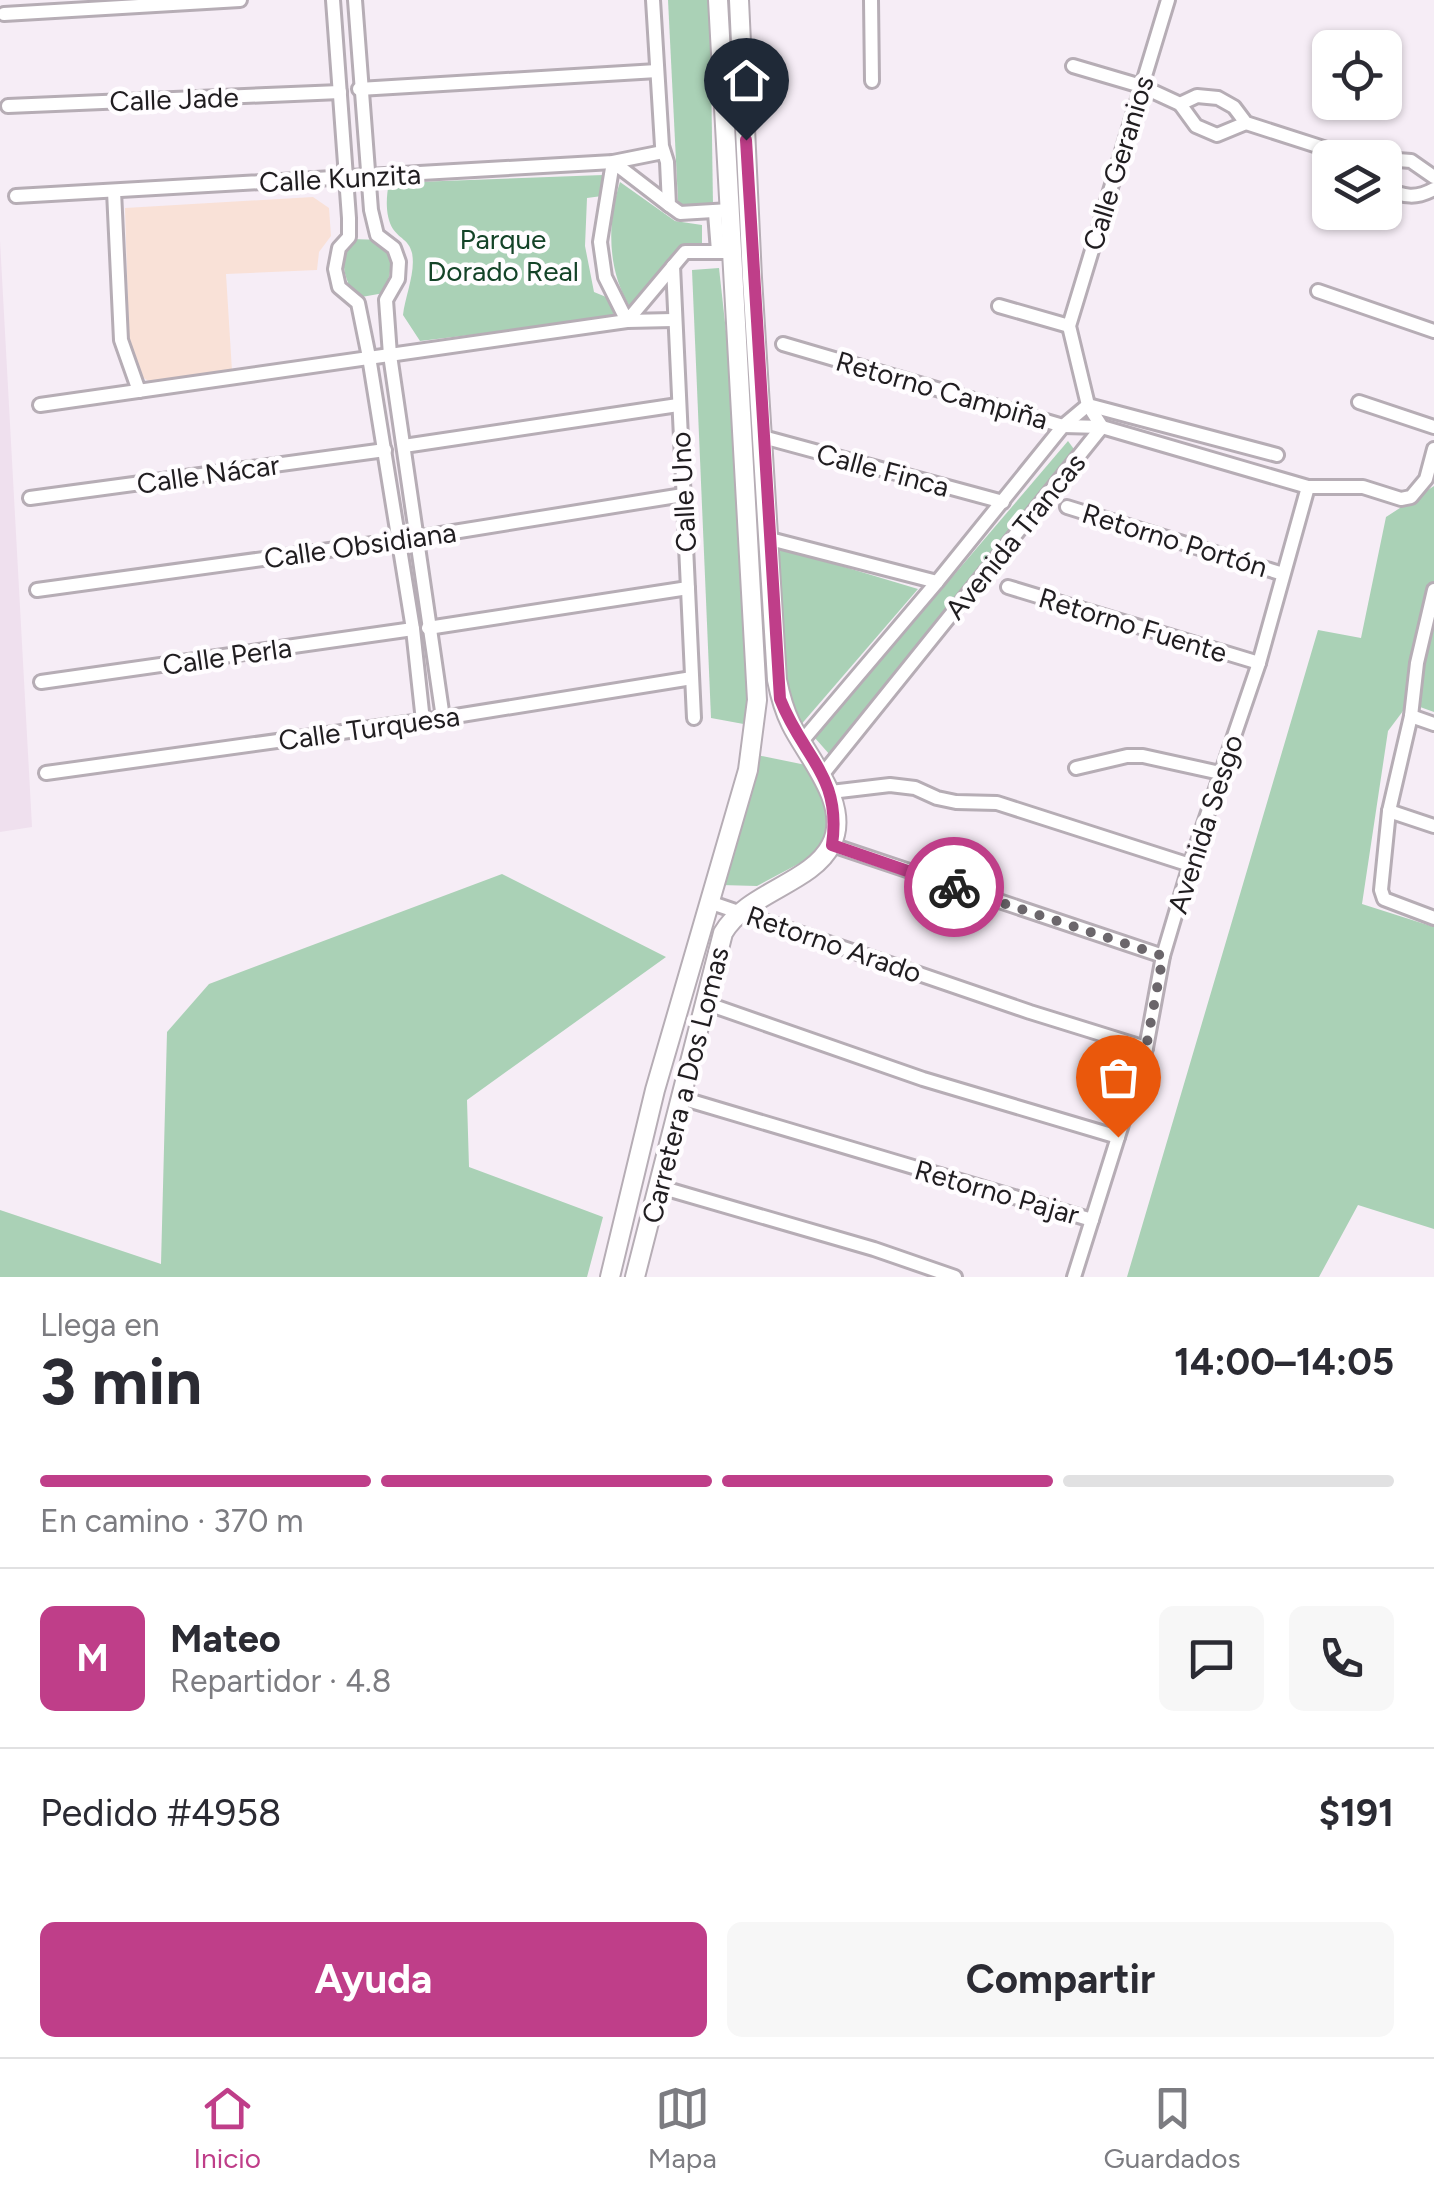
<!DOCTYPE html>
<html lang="es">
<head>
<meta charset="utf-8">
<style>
	body { margin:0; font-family:Figtree,sans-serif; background:#f7f7f7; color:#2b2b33; height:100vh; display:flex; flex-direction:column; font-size:38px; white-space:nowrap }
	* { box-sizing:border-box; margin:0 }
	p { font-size:32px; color:#7c7c81 }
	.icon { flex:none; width:55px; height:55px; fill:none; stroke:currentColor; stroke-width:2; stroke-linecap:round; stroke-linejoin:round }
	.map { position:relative; height:1277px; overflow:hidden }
	.side { display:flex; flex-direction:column; background:#fff; flex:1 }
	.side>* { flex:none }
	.buttons { position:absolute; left:1312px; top:30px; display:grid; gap:20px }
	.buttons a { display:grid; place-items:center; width:90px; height:90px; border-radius:15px; background:#fff; box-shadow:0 2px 8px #0004; font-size:50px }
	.pin { position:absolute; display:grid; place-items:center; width:85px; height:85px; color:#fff; margin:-102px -42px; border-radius:50% 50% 50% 0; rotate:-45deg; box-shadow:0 0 10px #0007 }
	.pin .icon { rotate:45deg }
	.courier { position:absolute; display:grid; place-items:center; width:100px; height:100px; margin:-50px; border:8px solid #bf3e89; border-radius:50%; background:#fff; color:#222; box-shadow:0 2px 12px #0007 }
	.head em { font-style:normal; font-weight:700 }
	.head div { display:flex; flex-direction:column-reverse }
	.head { display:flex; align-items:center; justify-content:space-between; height:170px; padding:0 40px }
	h1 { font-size:65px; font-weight:700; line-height:75px }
	.bar { display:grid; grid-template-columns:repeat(4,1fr); gap:15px 10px; align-content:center; height:120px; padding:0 40px }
	.bar i { height:12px; border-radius:8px; background:#e1e1e2 }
	.bar .current { background:#bf3e89 }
	.bar p { grid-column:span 4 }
	.line { display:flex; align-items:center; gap:25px; padding:0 40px; border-top:2px solid #e1e1e2 }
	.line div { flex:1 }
	.round { display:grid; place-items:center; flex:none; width:105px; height:105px; border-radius:15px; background:#f7f7f7 }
	.primary-button { display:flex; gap:20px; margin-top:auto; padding:20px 40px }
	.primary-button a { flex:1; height:115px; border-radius:15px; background:#bf3e89; color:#fff; font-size:40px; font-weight:700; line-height:115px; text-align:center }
	.primary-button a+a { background:#f7f7f7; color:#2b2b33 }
	.menu { display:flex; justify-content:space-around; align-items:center; height:140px; border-top:2px solid #e1e1e2; background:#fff; font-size:28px; color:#7c7c81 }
	.menu a { display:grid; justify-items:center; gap:5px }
	.menu .current { color:#bf3e89 }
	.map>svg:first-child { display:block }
	.built { fill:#efe0ee }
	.education { fill:#f9e1d7 }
	.green { fill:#aad1b6 }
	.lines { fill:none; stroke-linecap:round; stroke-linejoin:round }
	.street-casing { stroke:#b6adb5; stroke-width:18 }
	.secondary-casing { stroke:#b6adb5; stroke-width:22 }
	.street { stroke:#fff; stroke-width:12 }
	.secondary { stroke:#fff; stroke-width:18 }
	.done { stroke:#6b666b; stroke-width:10; stroke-dasharray:0 18 }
	.route { stroke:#bf3e89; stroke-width:12 }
	.labels { text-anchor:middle; stroke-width:9; stroke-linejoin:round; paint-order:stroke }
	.street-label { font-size:28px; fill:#201d20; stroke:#fffdff }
	.park-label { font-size:28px; fill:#144428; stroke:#fffdff }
</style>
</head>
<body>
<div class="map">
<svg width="1434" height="1277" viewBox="0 0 1434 1277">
	<rect width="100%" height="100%" fill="#f6edf6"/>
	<!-- built -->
	<path class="built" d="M 0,241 L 32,827 L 0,832 Z"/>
	<!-- education -->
	<path class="education" d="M 313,197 L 329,208 L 331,236 L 319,252 L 317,270 L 226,274 L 232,371 L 152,383 L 140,376 L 134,366 L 129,338 L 125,208 Z"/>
	<!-- green -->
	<g class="green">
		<path d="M 668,0 L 710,0 L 713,206 L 686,208 L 678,201 Z"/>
		<path d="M 603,175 L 602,196 L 587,198 L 585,246 L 594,292 L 611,299 L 614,318 L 420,341 L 403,315 C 405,296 416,272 412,253 C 409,240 400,239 393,229 C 385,216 386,197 389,183 Z"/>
		<path d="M 620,182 L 675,221 L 702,225 L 702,245 L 682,252 L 640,303 L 630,307 C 607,270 607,222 620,182 Z"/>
		<path d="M 351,239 L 383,240 C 395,259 391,272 384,293 L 356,298 C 343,276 339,262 351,239 Z"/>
		<path d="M 719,268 L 743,486 L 749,725 L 711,718 L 692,270 Z"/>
		<path d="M 1068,441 L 1076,452 L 830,755 L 815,738 Z"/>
		<path d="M 1434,486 L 1434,712 L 1409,703 L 1388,731 L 1362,904 L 1434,927 L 1434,1229 L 1358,1205 L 1319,1277 L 1127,1277 L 1318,630 L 1361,638 L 1386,517 Z"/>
		<path d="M 778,547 L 918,589 L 799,727 L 784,687 Z"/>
		<path d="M 757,755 L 806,765 L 832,799 L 829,838 L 802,862 L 757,886 L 721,885 Z"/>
		<path d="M 502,874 L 666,957 L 467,1100 L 469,1167 L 603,1217 L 587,1277 L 0,1277 L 0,1210 L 161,1264 L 167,1032 L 209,984 Z"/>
	</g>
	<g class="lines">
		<defs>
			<g id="street">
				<path d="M 333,0 L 349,218 L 349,237 L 339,248 L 335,269 L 339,287 L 358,303 L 369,357 L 413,629 L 423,721"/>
				<path d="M 355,0 L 371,210 L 377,235 L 394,248 L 399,262 L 398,279 L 386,300 L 390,355 L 443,718"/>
				<path d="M 653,0 L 662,146 L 667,162 L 669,205 L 680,213 L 730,210"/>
				<path d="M 871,0 L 872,81"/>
				<path d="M 4,14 L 240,0"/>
				<path d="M 1073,66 L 1141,86 L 1180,104 L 1197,96 L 1218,98 L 1234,107 L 1246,123 L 1333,151 L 1368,158"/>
				<path d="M 359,89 L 657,71"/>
				<path d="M 1180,104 L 1196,126 L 1217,135 L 1246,123"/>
				<path d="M 8,106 L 340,92"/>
				<path d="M 1385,159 L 1411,161 L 1434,177"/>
				<path d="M 1385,188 C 1404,197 1416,199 1434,189"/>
				<path d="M 114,191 L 121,340 L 139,391"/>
				<path d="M 16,196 L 613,162 L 663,152"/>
				<path d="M 669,205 L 613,162 L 600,242 L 605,277 L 627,321 L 685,252 L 733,252"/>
				<path d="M 715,213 L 718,251"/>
				<path d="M 673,266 L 694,718"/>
				<path d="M 1318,291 L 1434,331"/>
				<path d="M 999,306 L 1069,326"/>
				<path d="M 783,344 L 1063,426 L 1102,427 L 1308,487 L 1363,487 L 1401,499 L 1411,497 L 1426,479 L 1434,449"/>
				<path d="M 1359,402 L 1434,427"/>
				<path d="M 40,405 L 627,321 L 673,320"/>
				<path d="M 1088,405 L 1277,455"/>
				<path d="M 763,437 L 1003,502"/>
				<path d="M 404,446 L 678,405"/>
				<path d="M 30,498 L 385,450"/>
				<path d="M 1067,507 L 1283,574"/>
				<path d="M 770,539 L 937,582"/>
				<path d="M 1008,587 L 1259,663"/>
				<path d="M 37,590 L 416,538 L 683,495"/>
				<path d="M 1434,590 L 1417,663 L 1411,716 L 1389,811 L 1381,890 L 1384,899 L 1434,918"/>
				<path d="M 428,628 L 688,588"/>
				<path d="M 41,682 L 413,629"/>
				<path d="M 1411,716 L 1434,724"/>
				<path d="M 802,741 L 937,582 L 1063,426 L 1088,405"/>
				<path d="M 1076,768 L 1127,756 L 1143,756 L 1220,773"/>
				<path d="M 46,773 L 443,718 L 692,678"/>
				<path d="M 822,775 L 1102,427 L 1088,405 L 1069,326 L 1168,0"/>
				<path d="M 831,792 L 890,785 L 915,788 L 937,798 L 956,802 L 997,803 L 1190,865"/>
				<path d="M 1389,811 L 1434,826"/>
				<path d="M 832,845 L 1163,956"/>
				<path d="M 709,902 L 1030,1012 L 1146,1048"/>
				<path d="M 705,1003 L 923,1079 L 1118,1137"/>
				<path d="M 681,1098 L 1092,1220"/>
				<path d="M 660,1187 L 874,1249 L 955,1277"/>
				<path d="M 1074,1277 L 1146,1048 L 1163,956 L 1190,865 L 1259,663 L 1308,487"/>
			</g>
			<g id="secondary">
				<path d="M 610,1277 L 655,1090 L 748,770 L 757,700 L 718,0"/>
				<path d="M 635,1277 L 723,933 C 747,892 812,883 831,845 C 852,805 807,757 791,724 C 784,710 780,695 777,680 L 752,278 L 739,0"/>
			</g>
		</defs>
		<!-- street casing -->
		<use href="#street" class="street-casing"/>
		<!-- secondary casing -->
		<use href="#secondary" class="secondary-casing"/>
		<!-- street -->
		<use href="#street" class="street"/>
		<!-- secondary -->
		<use href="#secondary" class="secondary"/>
	</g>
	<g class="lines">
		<!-- done -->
		<path class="done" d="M 954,887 L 1163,956 L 1146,1048 L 1118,1137"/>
		<!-- route -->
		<path class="route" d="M 746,140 L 780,699 C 803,758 842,775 832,845 L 954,887"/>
	</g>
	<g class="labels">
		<!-- street labels -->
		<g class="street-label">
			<text transform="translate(174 99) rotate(-2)" y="10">Calle Jade</text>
			<text transform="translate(1118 163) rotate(-73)" y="10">Calle Geranios</text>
			<text transform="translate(340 178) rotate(-3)" y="10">Calle Kunzita</text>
			<text transform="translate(942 390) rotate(16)" y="10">Retorno Campiña</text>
			<text transform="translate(883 470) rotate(15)" y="10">Calle Finca</text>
			<text transform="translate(208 474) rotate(-8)" y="10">Calle Nácar</text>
			<text transform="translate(683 492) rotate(-93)" y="10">Calle Uno</text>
			<text transform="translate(1015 536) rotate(-51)" y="10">Avenida Trancas</text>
			<text transform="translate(1175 540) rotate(17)" y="10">Retorno Portón</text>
			<text transform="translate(360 545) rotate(-8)" y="10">Calle Obsidiana</text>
			<text transform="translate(1133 625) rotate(17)" y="10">Retorno Fuente</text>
			<text transform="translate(227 656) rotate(-8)" y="10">Calle Perla</text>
			<text transform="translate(369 728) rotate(-8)" y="10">Calle Turquesa</text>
			<text transform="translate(1205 824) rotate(-72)" y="10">Avenida Sesgo</text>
			<text transform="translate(834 944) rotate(19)" y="10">Retorno Arado</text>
			<text transform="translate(685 1085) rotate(-76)" y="10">Carretera a Dos Lomas</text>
			<text transform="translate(997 1192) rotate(16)" y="10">Retorno Pajar</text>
		</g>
		<!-- park labels -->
		<g class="park-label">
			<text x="503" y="249">Parque<tspan x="503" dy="32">Dorado Real</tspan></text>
		</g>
	</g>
</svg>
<div class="buttons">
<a><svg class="icon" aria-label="locate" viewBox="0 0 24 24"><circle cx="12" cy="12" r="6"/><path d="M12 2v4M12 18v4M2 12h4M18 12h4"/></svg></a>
<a><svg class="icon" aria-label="layers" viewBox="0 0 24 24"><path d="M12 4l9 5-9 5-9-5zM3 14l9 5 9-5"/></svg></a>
</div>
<div class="pin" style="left:1118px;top:1137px;background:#ea580c"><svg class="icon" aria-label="bag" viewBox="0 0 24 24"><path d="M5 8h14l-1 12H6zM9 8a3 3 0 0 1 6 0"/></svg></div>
<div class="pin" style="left:746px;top:140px;background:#1f2937"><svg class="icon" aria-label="home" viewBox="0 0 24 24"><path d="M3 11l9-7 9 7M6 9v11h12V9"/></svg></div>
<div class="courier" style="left:954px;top:887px"><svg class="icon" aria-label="bike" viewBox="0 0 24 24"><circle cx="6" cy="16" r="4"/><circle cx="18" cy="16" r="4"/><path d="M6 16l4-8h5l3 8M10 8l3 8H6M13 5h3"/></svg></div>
</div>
<section class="side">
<div class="head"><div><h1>3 min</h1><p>Llega en</p></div><em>14:00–14:05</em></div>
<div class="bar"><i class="current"></i><i class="current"></i><i class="current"></i><i></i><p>En camino · 370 m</p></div>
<div class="line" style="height:180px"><b class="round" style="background:#bf3e89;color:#fff">M</b><div><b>Mateo</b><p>Repartidor · 4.8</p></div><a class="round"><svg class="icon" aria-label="chat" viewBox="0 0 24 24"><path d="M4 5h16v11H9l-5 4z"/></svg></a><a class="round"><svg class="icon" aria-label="phone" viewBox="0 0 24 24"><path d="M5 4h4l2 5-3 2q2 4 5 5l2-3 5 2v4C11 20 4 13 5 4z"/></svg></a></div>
<div class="line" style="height:130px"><div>Pedido #4958</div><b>$191</b></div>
<div class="primary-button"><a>Ayuda</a><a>Compartir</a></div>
</section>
<nav class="menu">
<a class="current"><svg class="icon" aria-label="home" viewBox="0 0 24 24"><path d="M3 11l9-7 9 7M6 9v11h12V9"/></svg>Inicio</a>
<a><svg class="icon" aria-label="map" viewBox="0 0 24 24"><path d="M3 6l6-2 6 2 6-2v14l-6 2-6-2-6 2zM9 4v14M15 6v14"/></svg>Mapa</a>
<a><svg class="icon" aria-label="saved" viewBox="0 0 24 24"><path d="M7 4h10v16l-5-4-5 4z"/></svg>Guardados</a>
</nav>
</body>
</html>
